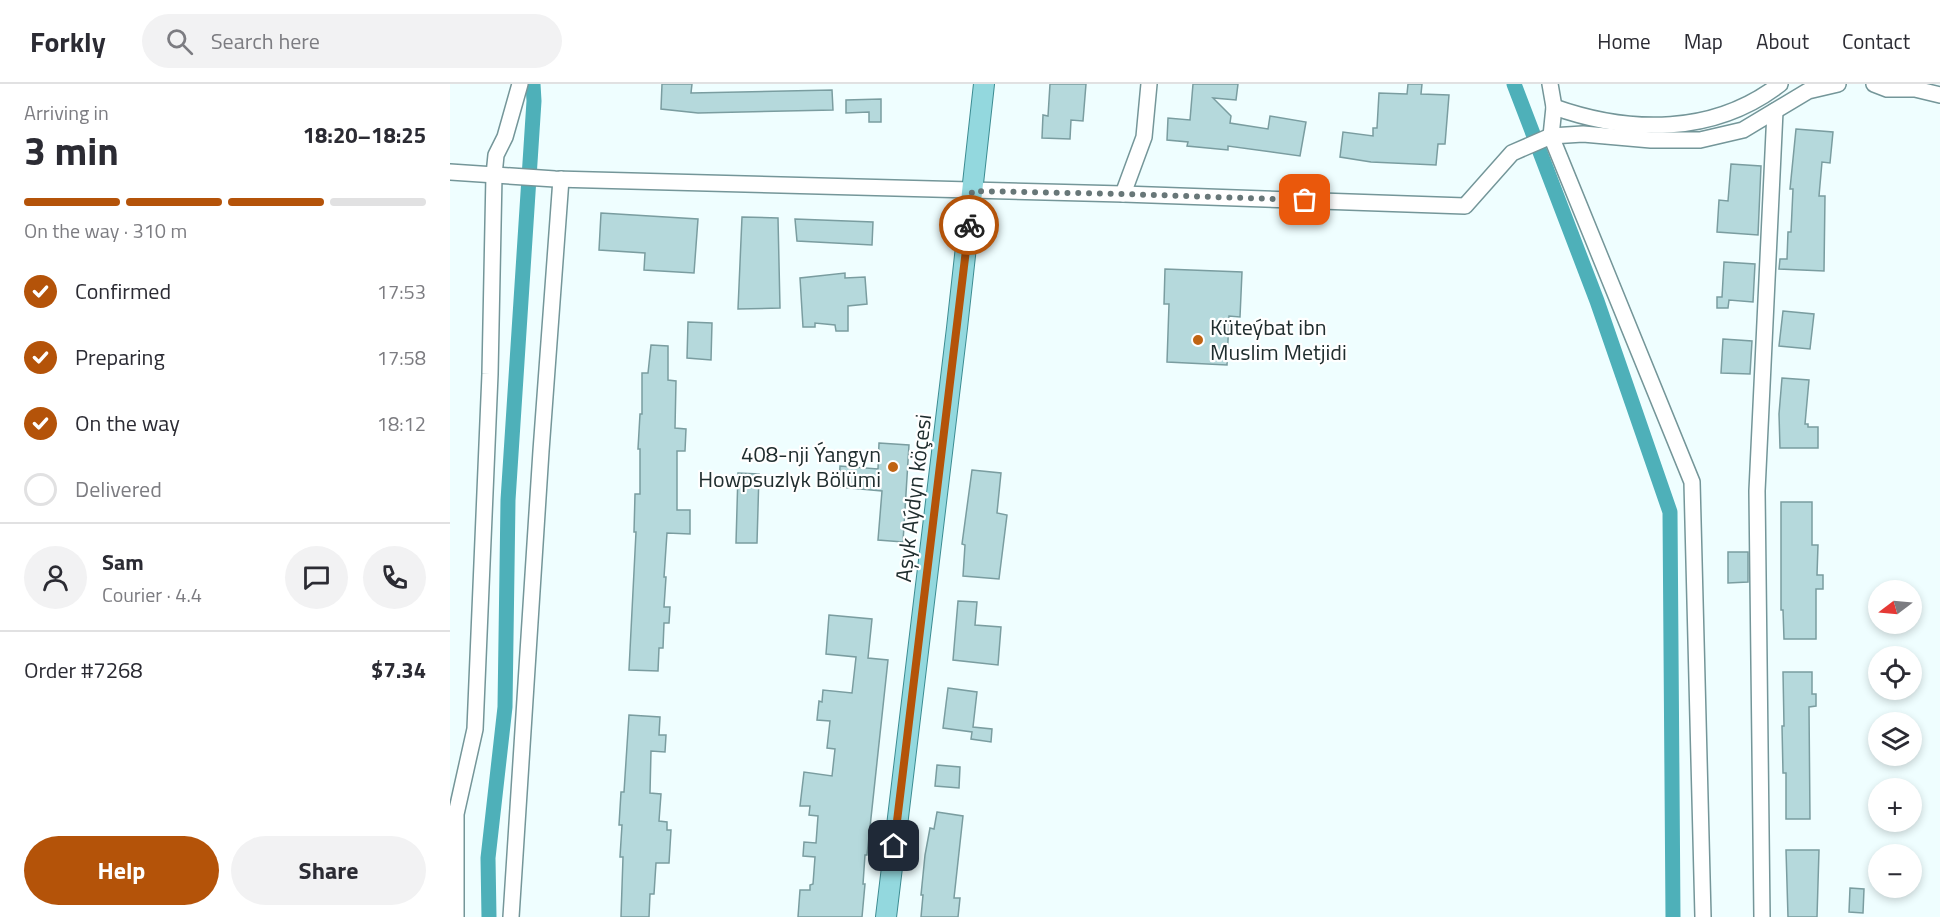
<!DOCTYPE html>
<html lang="en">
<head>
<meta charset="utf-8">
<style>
	body { margin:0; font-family:"Titillium Web",sans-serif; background:#f2f2f3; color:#2b2b33; height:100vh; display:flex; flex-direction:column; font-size:22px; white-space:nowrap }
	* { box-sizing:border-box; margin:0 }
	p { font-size:20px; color:#7c7c81 }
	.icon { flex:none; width:33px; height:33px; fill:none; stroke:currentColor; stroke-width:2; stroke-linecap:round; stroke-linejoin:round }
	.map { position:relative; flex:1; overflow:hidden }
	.details { display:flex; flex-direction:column; background:#fff; width:450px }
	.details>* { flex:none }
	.needle { width:39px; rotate:254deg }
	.controls { position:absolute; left:1418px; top:496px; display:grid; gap:12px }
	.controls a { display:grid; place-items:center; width:54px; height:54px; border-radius:50%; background:#fff; box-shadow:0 3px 9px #0003; font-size:30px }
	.pin { position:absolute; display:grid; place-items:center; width:51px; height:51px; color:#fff; margin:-26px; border-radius:12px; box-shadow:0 3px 9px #0006 }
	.courier { position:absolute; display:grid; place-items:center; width:60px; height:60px; margin:-30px; border:4px solid #b45309; border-radius:50%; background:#fff; color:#222; box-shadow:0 2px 8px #0007 }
	.summary em { font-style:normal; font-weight:700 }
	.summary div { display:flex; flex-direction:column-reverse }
	.summary { display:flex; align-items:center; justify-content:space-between; height:102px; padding:0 24px }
	h1 { font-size:39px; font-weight:700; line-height:45px }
	.bar { display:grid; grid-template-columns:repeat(4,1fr); gap:9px 6px; align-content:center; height:72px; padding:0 24px }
	.bar i { height:8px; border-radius:4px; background:#e1e1e2 }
	.bar .active { background:#b45309 }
	.bar p { grid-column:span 4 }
	.line { display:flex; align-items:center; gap:15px; padding:0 24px; border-top:2px solid #e1e1e2 }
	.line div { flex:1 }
	.round { display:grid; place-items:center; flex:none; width:63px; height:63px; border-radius:32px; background:#f2f2f3 }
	ol { padding:0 24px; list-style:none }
	li { display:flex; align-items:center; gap:18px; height:66px }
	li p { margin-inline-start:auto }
	li .icon { padding:6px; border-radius:50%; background:#b45309; color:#fff; stroke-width:4 }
	li:last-child { color:#7c7c81 }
	li i { width:33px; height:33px; border:3px solid #e1e1e2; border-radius:50% }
	.primary-button { display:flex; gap:12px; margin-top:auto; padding:12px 24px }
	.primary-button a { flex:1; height:69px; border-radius:36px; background:#b45309; color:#fff; font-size:24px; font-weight:700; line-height:69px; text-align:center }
	.primary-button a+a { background:#f2f2f3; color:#2b2b33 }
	header { display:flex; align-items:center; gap:36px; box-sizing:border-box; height:84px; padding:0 30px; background:#fff; border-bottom:2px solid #e1e1e2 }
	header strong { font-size:28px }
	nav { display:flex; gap:33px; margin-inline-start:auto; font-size:21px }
	.search { width:420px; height:54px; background:#f2f2f3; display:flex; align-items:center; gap:15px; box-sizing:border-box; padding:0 21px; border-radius:33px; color:#7c7c81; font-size:22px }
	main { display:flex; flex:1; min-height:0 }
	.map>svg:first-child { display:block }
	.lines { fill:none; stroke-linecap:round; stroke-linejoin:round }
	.canal { stroke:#4eb0b9; stroke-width:15 }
	.building { fill:#b5d9dc; stroke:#7a9da0; stroke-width:1.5 }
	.minor-casing { stroke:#749699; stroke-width:18 }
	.major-casing { stroke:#3c8c92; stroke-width:22 }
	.minor { stroke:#fff; stroke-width:15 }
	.major { stroke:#93d8de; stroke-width:20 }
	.done { stroke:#687778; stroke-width:6; stroke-dasharray:0 10.8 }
	.route { stroke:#b45309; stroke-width:8 }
	.poi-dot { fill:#c06413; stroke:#fff; stroke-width:2 }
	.labels { text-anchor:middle; stroke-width:4.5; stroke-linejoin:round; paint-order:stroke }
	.poi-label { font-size:22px; fill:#202e2f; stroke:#fff; text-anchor:start }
	.street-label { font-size:22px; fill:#202e2f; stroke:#fff }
</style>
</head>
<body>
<header>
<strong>Forkly</strong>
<div class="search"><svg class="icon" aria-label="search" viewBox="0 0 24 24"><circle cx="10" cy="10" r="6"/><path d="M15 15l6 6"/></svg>Search here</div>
<nav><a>Home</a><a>Map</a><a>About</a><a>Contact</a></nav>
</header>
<main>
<section class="details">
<div class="summary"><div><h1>3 min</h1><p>Arriving in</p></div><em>18:20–18:25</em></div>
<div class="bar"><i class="active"></i><i class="active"></i><i class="active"></i><i></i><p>On the way · 310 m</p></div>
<ol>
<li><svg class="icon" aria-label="check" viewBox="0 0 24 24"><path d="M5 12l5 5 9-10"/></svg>Confirmed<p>17:53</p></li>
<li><svg class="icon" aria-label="check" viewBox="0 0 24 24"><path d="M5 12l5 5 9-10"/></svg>Preparing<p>17:58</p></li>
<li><svg class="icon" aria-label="check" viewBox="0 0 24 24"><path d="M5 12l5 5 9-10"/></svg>On the way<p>18:12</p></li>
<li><i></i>Delivered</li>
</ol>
<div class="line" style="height:108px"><a class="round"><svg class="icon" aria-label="person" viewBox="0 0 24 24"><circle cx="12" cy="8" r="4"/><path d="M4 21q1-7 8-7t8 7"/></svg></a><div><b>Sam</b><p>Courier · 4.4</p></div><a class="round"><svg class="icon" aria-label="chat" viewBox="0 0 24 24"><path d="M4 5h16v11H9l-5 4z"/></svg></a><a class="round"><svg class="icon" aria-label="phone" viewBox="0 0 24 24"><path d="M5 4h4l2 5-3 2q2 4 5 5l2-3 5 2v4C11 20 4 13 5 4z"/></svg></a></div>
<div class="line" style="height:78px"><div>Order #7268</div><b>$7.34</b></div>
<div class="primary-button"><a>Help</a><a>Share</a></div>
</section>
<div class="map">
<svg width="1490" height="833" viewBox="0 0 1490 833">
	<rect width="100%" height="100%" fill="#effeff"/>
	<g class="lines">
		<!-- canal -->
		<g class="canal">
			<path d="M 1064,0 L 1147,217 L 1220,428 L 1223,833"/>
			<path d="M 39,833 L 38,774 L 55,623 L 58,416 L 84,17 L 83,0"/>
		</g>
	</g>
	<!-- building -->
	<g class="building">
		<path d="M 212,0 L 242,0 L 241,9 L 382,6 L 383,26 L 248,29 L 211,25 Z"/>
		<path d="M 600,0 L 636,0 L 633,37 L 621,36 L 620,55 L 592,54 L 593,31 L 598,32 Z"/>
		<path d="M 743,0 L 788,0 L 786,16 L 763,14 L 781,32 L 780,39 L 818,45 L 820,32 L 856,38 L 850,72 L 778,62 L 778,66 L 737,62 L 738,58 L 717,56 L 718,34 L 740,36 Z"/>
		<path d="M 958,0 L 972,0 L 971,10 L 999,11 L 995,60 L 988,60 L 986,81 L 921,78 L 890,73 L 893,48 L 923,52 L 923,44 L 927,44 L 929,9 L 957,10 Z"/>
		<path d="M 431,15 L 431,38 L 419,38 L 419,28 L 396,29 L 396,16 Z"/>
		<path d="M 1346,45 L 1383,48 L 1380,79 L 1372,78 L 1369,112 L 1375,112 L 1374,187 L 1329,185 L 1330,175 L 1337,175 L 1338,148 L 1341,148 L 1343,105 L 1340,105 Z"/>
		<path d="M 1281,80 L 1311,82 L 1308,151 L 1267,148 L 1269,116 L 1278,117 Z"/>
		<path d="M 151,129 L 248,135 L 244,189 L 194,186 L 195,169 L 149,166 Z"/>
		<path d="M 292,133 L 328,134 L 330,224 L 288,225 Z"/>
		<path d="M 345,135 L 423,138 L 422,161 L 347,157 Z"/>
		<path d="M 1274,178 L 1305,180 L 1303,218 L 1279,216 L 1278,224 L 1267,224 L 1267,213 L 1272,213 Z"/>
		<path d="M 715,185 L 792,188 L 790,233 L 779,232 L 777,281 L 717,278 L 719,220 L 714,220 Z"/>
		<path d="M 395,189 L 395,194 L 415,193 L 417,220 L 398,222 L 398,247 L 386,247 L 385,241 L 365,239 L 365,243 L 353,243 L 350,194 Z"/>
		<path d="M 1333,227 L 1364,230 L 1360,265 L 1329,262 Z"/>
		<path d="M 238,238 L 262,239 L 261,276 L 237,274 Z"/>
		<path d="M 1273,255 L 1302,257 L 1300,290 L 1271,289 Z"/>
		<path d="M 201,261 L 218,262 L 218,296 L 226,297 L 225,344 L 236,345 L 235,367 L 227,367 L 227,426 L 240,426 L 240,450 L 217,449 L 214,493 L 216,493 L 214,523 L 220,523 L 219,539 L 214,539 L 213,564 L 209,564 L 208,587 L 179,586 L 186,448 L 184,448 L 185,410 L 190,410 L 190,365 L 188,365 L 190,330 L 192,330 L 192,289 L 198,289 Z"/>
		<path d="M 1332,294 L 1359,296 L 1355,340 L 1358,340 L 1358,343 L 1368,343 L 1368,364 L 1330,364 L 1329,330 Z"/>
		<path d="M 429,359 L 459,361 L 453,458 L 428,456 L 432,407 L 389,403 L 390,382 L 428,385 Z"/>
		<path d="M 522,386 L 551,389 L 547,429 L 557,431 L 549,495 L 513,492 L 515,461 L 512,460 Z"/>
		<path d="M 288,389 L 309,390 L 307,459 L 286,459 Z"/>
		<path d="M 1331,418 L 1362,418 L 1362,461 L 1368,461 L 1367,491 L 1373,491 L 1373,505 L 1366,505 L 1366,555 L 1334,555 L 1333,526 L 1331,526 Z"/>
		<path d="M 1278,468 L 1298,468 L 1298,498 L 1278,499 Z"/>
		<path d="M 508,517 L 527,518 L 525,541 L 551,543 L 548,581 L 503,576 Z"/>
		<path d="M 379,531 L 422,535 L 418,574 L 438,576 L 417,771 L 415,771 L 413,800 L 415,800 L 412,833 L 348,833 L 350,806 L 360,806 L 360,801 L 363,800 L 365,773 L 353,772 L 354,758 L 366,759 L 368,732 L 359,731 L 360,722 L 350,722 L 354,688 L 382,692 L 385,665 L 377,664 L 380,637 L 367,636 L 369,617 L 372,618 L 373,606 L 402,609 L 406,573 L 376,570 Z"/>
		<path d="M 1333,588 L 1362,588 L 1362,610 L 1366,610 L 1366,622 L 1359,623 L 1360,735 L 1336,735 L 1336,689 L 1333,689 L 1332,642 L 1334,642 Z"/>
		<path d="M 498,604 L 527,608 L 523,643 L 542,645 L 541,658 L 521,655 L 522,648 L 493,644 Z"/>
		<path d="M 179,631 L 210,633 L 209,651 L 216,651 L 215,668 L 201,667 L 200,709 L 211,710 L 209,737 L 217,738 L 217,746 L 221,746 L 219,779 L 206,779 L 204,810 L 200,810 L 199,833 L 171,833 L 173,773 L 170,773 L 172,741 L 169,741 L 171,708 L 174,708 Z"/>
		<path d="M 487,681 L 510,683 L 509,704 L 485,702 Z"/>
		<path d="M 487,728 L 513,732 L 504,814 L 510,814 L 508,833 L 471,833 L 473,811 L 471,811 L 475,771 L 480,744 L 484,745 Z"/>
		<path d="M 1336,766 L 1369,766 L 1367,833 L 1338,833 Z"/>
		<path d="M 1400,804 L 1414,805 L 1413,829 L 1399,828 Z"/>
	</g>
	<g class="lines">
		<defs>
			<g id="minor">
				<path d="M 1100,0 L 1104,23 L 1101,52 L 1242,398 L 1253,833"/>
				<path d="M 1424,0 L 1437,5 L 1465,5 L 1490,11"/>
				<path d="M 1104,23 C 1180,50 1264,51 1330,0"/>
				<path d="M 0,88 L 105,95 L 673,110 L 1015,122 L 1062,69 L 1101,52 L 1133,50 L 1201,56 L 1250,56 L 1293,46 L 1358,7 L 1388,0"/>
				<path d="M 673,110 L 694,53 L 699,0"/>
				<path d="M 6,833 L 6,730 L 25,645 L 40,290 L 44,91 L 46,71 L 55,53 L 70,0"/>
				<path d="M 61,833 L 91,367 L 111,95"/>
				<path d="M 1312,833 L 1307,407 L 1325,27"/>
			</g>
			<path id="major" d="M 436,833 L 507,244 L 534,0"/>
		</defs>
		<!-- minor casing -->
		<use href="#minor" class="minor-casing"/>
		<!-- major casing -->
		<use href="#major" class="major-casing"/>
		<!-- minor -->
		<use href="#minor" class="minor"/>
		<!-- major -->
		<use href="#major" class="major"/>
	</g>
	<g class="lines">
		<!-- done -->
		<path class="done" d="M 519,141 L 522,107 L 673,110 L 855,116"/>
		<!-- route -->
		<path class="route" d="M 444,762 L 519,141"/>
	</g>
	<!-- markers -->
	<g class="poi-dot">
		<circle cx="748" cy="256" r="6"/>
		<circle cx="443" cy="383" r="6"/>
	</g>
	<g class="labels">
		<!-- poi labels -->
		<g class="poi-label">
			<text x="760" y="251">Küteýbat ibn<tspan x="760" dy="25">Muslim Metjidi</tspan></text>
			<text x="431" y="378" text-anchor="end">408-nji Ýangyn<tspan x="431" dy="25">Howpsuzlyk Bölümi</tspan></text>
		</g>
		<!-- street labels -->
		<g class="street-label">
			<text transform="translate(463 414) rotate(-83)" y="8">Aşyk Aýdyn köçesi</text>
		</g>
	</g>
</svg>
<div class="controls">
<a><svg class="needle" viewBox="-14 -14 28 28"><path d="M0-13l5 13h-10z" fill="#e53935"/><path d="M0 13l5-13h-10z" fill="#7c7c81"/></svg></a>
<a><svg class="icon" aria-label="locate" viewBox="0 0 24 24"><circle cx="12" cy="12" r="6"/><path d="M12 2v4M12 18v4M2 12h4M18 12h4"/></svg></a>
<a><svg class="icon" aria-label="layers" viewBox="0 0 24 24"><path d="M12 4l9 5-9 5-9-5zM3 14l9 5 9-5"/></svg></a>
<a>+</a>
<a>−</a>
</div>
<div class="pin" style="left:855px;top:116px;background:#ea580c"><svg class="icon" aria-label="bag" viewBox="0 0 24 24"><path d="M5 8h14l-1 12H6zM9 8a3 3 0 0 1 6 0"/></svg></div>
<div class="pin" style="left:444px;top:762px;background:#1f2937"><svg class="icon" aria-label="home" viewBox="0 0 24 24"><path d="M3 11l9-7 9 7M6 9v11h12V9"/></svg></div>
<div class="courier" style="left:519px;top:141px"><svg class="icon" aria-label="bike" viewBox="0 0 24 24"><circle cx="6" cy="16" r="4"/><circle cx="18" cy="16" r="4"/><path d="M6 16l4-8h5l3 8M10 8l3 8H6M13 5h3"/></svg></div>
</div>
</main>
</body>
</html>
